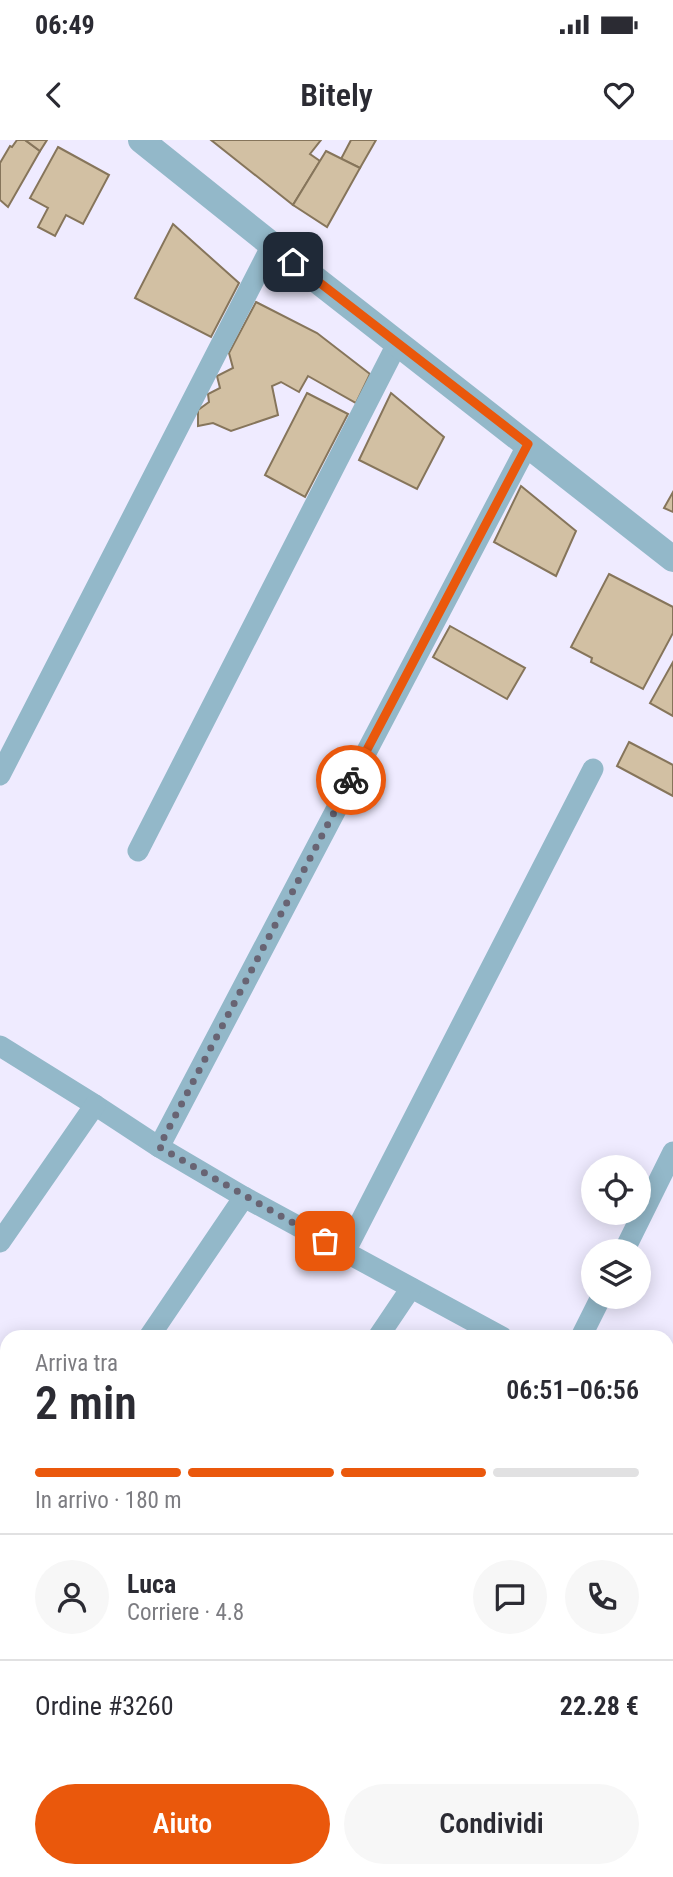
<!DOCTYPE html>
<html lang="it">
<head>
<meta charset="utf-8">
<style>
	body { margin:0; font-family:"Roboto Condensed",sans-serif; background:#f7f7f7; color:#2b2b33; height:100vh; display:flex; flex-direction:column; font-size:26px; white-space:nowrap }
	* { box-sizing:border-box; margin:0 }
	p { font-size:23px; color:#7c7c81 }
	.icon { flex:none; width:38px; height:38px; fill:none; stroke:currentColor; stroke-width:2; stroke-linecap:round; stroke-linejoin:round }
	.map { position:relative; flex:1; overflow:hidden }
	.side { position:absolute; left:0px; top:1190px; width:674px; height:548px; display:flex; flex-direction:column; background:#fff; border-radius:21px 21px 0 0; box-shadow:0 4px 18px #0003 }
	.side>* { flex:none }
	.buttons { position:absolute; left:581px; top:1015px; display:grid; gap:14px }
	.buttons a { display:grid; place-items:center; width:70px; height:70px; border-radius:50%; background:#fff; box-shadow:0 4px 18px #0003; font-size:35px }
	.pin { position:absolute; display:grid; place-items:center; width:60px; height:60px; color:#fff; margin:-30px; border-radius:14px; box-shadow:0 4px 10px #0006 }
	.courier { position:absolute; display:grid; place-items:center; width:70px; height:70px; margin:-35px; border:5px solid #ea580c; border-radius:50%; background:#fff; color:#222; box-shadow:0 2px 9px #0007 }
	.summary em { font-style:normal; font-weight:600 }
	.summary div { display:flex; flex-direction:column-reverse }
	.summary { display:flex; align-items:center; justify-content:space-between; height:119px; padding:0 35px }
	h1 { font-size:46px; font-weight:600; line-height:52px }
	.bar { display:grid; grid-template-columns:repeat(4,1fr); gap:10px 7px; align-content:center; height:84px; padding:0 35px }
	.bar i { height:9px; border-radius:5px; background:#e1e1e2 }
	.bar .selected { background:#ea580c }
	.bar p { grid-column:span 4 }
	.line { display:flex; align-items:center; gap:18px; padding:0 35px; border-top:2px solid #e1e1e2 }
	.line div { flex:1 }
	.round { display:grid; place-items:center; flex:none; width:74px; height:74px; border-radius:37px; background:#f7f7f7 }
	.cta { display:flex; gap:14px; margin-top:auto; padding:14px 35px }
	.cta a { flex:1; height:80px; border-radius:42px; background:#ea580c; color:#fff; font-size:28px; font-weight:600; line-height:80px; text-align:center }
	.cta a+a { background:#f7f7f7; color:#2b2b33 }
	.status { display:flex; justify-content:space-between; align-items:center; height:49px; padding:0 35px; background:#fff; direction:ltr }
	.status svg { height:19px; fill:currentColor }
	header { display:flex; justify-content:space-between; align-items:center; height:91px; padding:0 35px; background:#fff; font-size:32px; font-weight:600 }
	.map>svg:first-child { display:block }
	.building { fill:#d2c0a3; stroke:#86755b; stroke-width:2 }
	.lines { fill:none; stroke-linecap:round; stroke-linejoin:round }
	.minor { stroke:#93b8c9; stroke-width:21 }
	.tertiary { stroke:#93b8c9; stroke-width:26 }
	.done { stroke:#686473; stroke-width:7; stroke-dasharray:0 12.6 }
	.route { stroke:#ea580c; stroke-width:9 }
</style>
</head>
<body>
<div class="status"><b>06:49</b><svg viewBox="0 0 49 12"><path d="M0 12V9h3v3zM5 12V6h3v6zM10 12V3h3v9zM15 12V0h3v12zM26 1h20v11H26zM47 4h2v5h-2z"/></svg></div>
<header><svg class="icon" aria-label="back" viewBox="0 0 24 24"><path d="M15 5l-7 7 7 7"/></svg>Bitely<svg class="icon" aria-label="heart" viewBox="0 0 24 24"><path d="M12 20l-8-8c-3-5 5-10 8-4 3-6 11-1 8 4z"/></svg></header>
<div class="map">
<svg width="673" height="1737" viewBox="0 0 673 1737">
	<rect width="100%" height="100%" fill="#efebff"/>
	<!-- building -->
	<g class="building">
		<path d="M 17,0 L 25,0 L 40,11 L 8,67 L 0,60 L 0,23 L 10,6 L 12,7 Z"/>
		<path d="M 25,0 L 47,0 L 40,11 Z"/>
		<path d="M 211,0 L 321,0 L 310,14 L 320,21 L 293,65 Z"/>
		<path d="M 351,0 L 376,0 L 360,28 L 341,19 Z"/>
		<path d="M 58,7 L 109,35 L 83,84 L 66,75 L 55,96 L 38,87 L 48,68 L 30,58 Z"/>
		<path d="M 326,11 L 360,28 L 327,87 L 293,65 Z"/>
		<path d="M 173,84 L 239,143 L 211,197 L 135,158 Z"/>
		<path d="M 256,162 L 317,193 L 370,234 L 356,263 L 308,236 L 299,252 L 281,242 L 272,246 L 278,275 L 231,291 L 213,283 L 198,286 L 198,270 L 209,262 L 208,254 L 220,248 L 217,236 L 233,228 L 229,213 Z"/>
		<path d="M 307,253 L 348,274 L 305,357 L 265,335 Z"/>
		<path d="M 391,253 L 444,297 L 417,349 L 359,320 Z"/>
		<path d="M 521,346 L 576,391 L 556,436 L 494,402 Z"/>
		<path d="M 673,352 L 673,372 L 664,368 Z"/>
		<path d="M 609,434 L 673,467 L 673,493 L 643,549 L 591,522 L 592,518 L 571,507 Z"/>
		<path d="M 450,486 L 525,528 L 507,559 L 433,517 Z"/>
		<path d="M 673,522 L 673,576 L 650,563 Z"/>
		<path d="M 629,602 L 673,625 L 673,656 L 617,626 Z"/>
	</g>
	<g class="lines">
		<!-- minor -->
		<g class="minor">
			<path d="M 0,635 L 272,105"/>
			<path d="M 138,711 L 397,204"/>
			<path d="M 0,906 L 95,965 L 159,1007 L 244,1057 L 502,1197"/>
			<path d="M 159,1007 L 528,304"/>
			<path d="M 0,1102 L 95,965"/>
			<path d="M 624,1111 L 673,1012"/>
			<path d="M 345,1112 L 593,629"/>
			<path d="M 149,1197 L 244,1057"/>
			<path d="M 378,1197 L 411,1148"/>
			<path d="M 581,1197 L 601,1157"/>
			<path d="M 667,1287 L 673,1290"/>
			<path d="M 0,1415 L 7,1404"/>
			<path d="M 212,1731 L 221,1737"/>
			<path d="M 4,1737 L 8,1731"/>
			<path d="M 176,1737 L 180,1731"/>
		</g>
		<!-- tertiary -->
		<path class="tertiary" d="M 141,0 L 272,105 L 673,419"/>
	</g>
	<g class="lines">
		<!-- done -->
		<path class="done" d="M 325,1101 L 159,1007 L 351,640"/>
		<!-- route -->
		<path class="route" d="M 293,122 L 528,304 L 351,640"/>
	</g>
</svg>
<div class="buttons">
<a><svg class="icon" aria-label="locate" viewBox="0 0 24 24"><circle cx="12" cy="12" r="6"/><path d="M12 2v4M12 18v4M2 12h4M18 12h4"/></svg></a>
<a><svg class="icon" aria-label="layers" viewBox="0 0 24 24"><path d="M12 4l9 5-9 5-9-5zM3 14l9 5 9-5"/></svg></a>
</div>
<div class="pin" style="left:325px;top:1101px;background:#ea580c"><svg class="icon" aria-label="bag" viewBox="0 0 24 24"><path d="M5 8h14l-1 12H6zM9 8a3 3 0 0 1 6 0"/></svg></div>
<div class="pin" style="left:293px;top:122px;background:#1f2937"><svg class="icon" aria-label="home" viewBox="0 0 24 24"><path d="M3 11l9-7 9 7M6 9v11h12V9"/></svg></div>
<div class="courier" style="left:351px;top:640px"><svg class="icon" aria-label="bike" viewBox="0 0 24 24"><circle cx="6" cy="16" r="4"/><circle cx="18" cy="16" r="4"/><path d="M6 16l4-8h5l3 8M10 8l3 8H6M13 5h3"/></svg></div>
<section class="side">
<div class="summary"><div><h1>2 min</h1><p>Arriva tra</p></div><em>06:51–06:56</em></div>
<div class="bar"><i class="selected"></i><i class="selected"></i><i class="selected"></i><i></i><p>In arrivo · 180 m</p></div>
<div class="line" style="height:126px"><a class="round"><svg class="icon" aria-label="person" viewBox="0 0 24 24"><circle cx="12" cy="8" r="4"/><path d="M4 21q1-7 8-7t8 7"/></svg></a><div><b>Luca</b><p>Corriere · 4.8</p></div><a class="round"><svg class="icon" aria-label="chat" viewBox="0 0 24 24"><path d="M4 5h16v11H9l-5 4z"/></svg></a><a class="round"><svg class="icon" aria-label="phone" viewBox="0 0 24 24"><path d="M5 4h4l2 5-3 2q2 4 5 5l2-3 5 2v4C11 20 4 13 5 4z"/></svg></a></div>
<div class="line" style="height:91px"><div>Ordine #3260</div><b>22.28 €</b></div>
<div class="cta"><a>Aiuto</a><a>Condividi</a></div>
</section>
</div>
</body>
</html>
